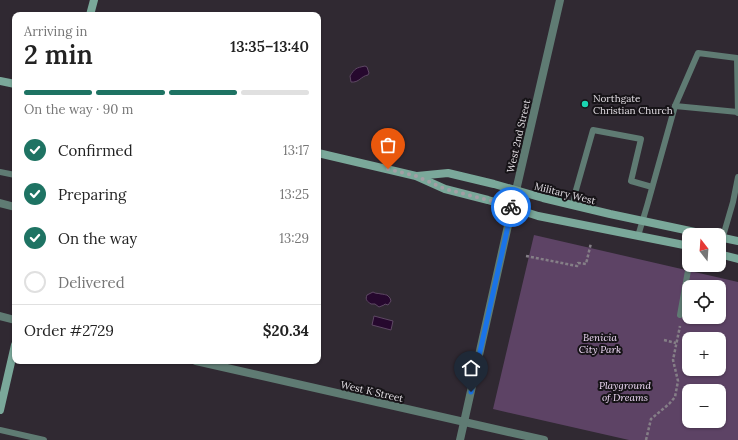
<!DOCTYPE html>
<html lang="en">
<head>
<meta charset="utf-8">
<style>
	body { margin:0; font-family:Lora,serif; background:#f6f6f6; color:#222; height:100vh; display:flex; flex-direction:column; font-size:15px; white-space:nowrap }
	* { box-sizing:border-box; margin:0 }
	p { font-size:13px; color:#767676 }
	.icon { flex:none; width:22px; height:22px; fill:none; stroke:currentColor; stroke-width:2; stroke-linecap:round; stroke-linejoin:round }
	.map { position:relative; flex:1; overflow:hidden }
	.side { position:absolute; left:12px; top:12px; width:309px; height:352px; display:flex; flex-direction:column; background:#fff; border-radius:8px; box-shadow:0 1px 3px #0004 }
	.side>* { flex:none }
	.needle { width:26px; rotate:343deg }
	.fabs { position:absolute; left:682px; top:228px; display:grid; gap:8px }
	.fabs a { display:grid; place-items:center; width:44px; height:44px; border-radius:8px; background:#fff; box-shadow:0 1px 3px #0004; font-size:20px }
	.pin { position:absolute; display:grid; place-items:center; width:34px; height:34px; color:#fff; margin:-41px -17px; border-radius:50% 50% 50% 0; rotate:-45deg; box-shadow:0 0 4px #0007 }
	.pin .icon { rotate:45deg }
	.courier { position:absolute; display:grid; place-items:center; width:40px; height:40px; margin:-20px; border:3px solid #1a73e8; border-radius:50%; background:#fff; color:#222; box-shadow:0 1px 5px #0007 }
	.summary em { font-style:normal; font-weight:600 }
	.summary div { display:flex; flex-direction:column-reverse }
	.summary { display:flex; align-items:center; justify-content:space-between; height:68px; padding:0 12px }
	h1 { font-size:26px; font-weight:600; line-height:30px }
	.bar { display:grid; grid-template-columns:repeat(4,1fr); gap:6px 4px; align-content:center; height:48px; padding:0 12px }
	.bar i { height:5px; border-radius:3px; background:#e0e0e0 }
	.bar .current { background:#1e7363 }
	.bar p { grid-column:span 4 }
	.line { display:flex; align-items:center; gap:10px; padding:0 12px; border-top:1px solid #e0e0e0 }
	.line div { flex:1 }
	ol { padding:0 12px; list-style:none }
	li { display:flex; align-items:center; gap:12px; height:44px }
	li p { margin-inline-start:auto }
	li .icon { padding:4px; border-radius:50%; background:#1e7363; color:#fff; stroke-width:4 }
	li:last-child { color:#767676 }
	li i { width:22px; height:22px; border:2px solid #e0e0e0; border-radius:50% }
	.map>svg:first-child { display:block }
	.green { fill:#5d4365; fill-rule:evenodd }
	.water { fill:#26082e; stroke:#5e4864 }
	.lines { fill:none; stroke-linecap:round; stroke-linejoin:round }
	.path { stroke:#857f87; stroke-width:2.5; stroke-dasharray:3 2; stroke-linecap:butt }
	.lane { stroke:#5f7b73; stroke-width:6 }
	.street { stroke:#5f7b73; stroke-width:8 }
	.secondary { stroke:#7aa89a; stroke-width:8 }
	.done { stroke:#a49ea5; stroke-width:4; stroke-dasharray:0 7.2 }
	.route { stroke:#1a73e8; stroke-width:5 }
	.poi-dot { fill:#1ad5b2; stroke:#161317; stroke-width:1.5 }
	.labels { text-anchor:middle; stroke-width:4; stroke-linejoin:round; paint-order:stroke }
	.poi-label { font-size:10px; fill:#e2dde3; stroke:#161317; text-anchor:start }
	.street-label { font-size:10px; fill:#e2dde3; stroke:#161317 }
	.park-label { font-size:10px; font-style:italic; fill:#f0dbf7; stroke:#161317 }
</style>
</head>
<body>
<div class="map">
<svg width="738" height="440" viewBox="0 0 738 440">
	<rect width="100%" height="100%" fill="#302932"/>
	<!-- green -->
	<path class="green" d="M 534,235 L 738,282 L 738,440 L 629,440 L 493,409 ZM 689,287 L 719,287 L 719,317 L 689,317 ZM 689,339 L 719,339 L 719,369 L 689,369 ZM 689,391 L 719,391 L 719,421 L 689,421 Z"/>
	<!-- water -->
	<g class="water">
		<path d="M 365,66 L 367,67 L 369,73 L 368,75 C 361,76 359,83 351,82 L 350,76 C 355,68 356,68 365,66 Z"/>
		<path d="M 373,292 C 376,294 378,293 381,294 C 384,294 385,295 387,295 L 390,298 L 391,301 L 388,305 L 385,304 L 384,305 L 379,307 L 375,304 L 371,304 C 367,301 365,300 367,295 Z"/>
		<path d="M 374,316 L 393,321 L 391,330 L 372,325 Z"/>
	</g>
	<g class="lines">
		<!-- path -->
		<g class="path">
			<path d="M 526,256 L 577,266 L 578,263 L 586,264 L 591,243"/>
			<path d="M 664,340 L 676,343"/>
			<path d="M 646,440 L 651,419 L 669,404 L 675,397 L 678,381 L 673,360 L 680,326"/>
		</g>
		<!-- lane -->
		<g class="lane">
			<path d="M 675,106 L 738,112"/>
			<path d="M 0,172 L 15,175"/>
			<path d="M 573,205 L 576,190 L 593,130 L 641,139 L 631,181 L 652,187"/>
			<path d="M 638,236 L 647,206 L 675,106 L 698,53 L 737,58 L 738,113"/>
			<path d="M 719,250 L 733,202 L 738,177"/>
			<path d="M 680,315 L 689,265"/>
			<path d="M 0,430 L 44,440"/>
		</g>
		<!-- street -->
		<g class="street">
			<path d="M 0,203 L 15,207"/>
			<path d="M 0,316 L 15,320"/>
			<path d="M 196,361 L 544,440"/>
			<path d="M 460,440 L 509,221 L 560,0"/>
		</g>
		<!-- secondary -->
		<g class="secondary">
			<path d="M 90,15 L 94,0"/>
			<path d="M 0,81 L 15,84"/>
			<path d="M 318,153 L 416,176 L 445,189 L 488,200 L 538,216 L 689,246"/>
			<path d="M 417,176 L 448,173 L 494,184 L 543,198 L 610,214 L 709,235"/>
			<path d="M 719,237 L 738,241"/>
			<path d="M 719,254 L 738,259"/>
			<path d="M 0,410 L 15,345"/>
		</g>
	</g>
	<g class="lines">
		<!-- done -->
		<path class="done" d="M 388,169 L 416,176 L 445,189 L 488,200 L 511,207"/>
		<!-- route -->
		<path class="route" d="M 471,392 L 512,208 L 511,207"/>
	</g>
	<!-- markers -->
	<circle class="poi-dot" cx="585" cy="104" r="4"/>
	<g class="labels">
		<!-- poi labels -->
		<g class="poi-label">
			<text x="593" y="102">Northgate<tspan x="593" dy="12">Christian Church</tspan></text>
		</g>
		<!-- street labels -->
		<g class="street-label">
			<text transform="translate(518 136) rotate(-77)" y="4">West 2nd Street</text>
			<text transform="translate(565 193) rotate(14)" y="4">Military West</text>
			<text transform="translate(372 391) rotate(13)" y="4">West K Street</text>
		</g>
		<!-- park labels -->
		<g class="park-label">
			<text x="600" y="341">Benicia<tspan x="600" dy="12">City Park</tspan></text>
			<text x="625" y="389">Playground<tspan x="625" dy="12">of Dreams</tspan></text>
		</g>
	</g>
</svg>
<div class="fabs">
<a><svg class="needle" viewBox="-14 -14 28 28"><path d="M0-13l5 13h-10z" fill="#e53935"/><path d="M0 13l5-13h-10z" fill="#767676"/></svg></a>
<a><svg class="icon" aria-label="locate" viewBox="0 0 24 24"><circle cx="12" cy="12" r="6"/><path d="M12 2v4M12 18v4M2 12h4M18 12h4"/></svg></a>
<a>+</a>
<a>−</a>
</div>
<div class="pin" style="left:388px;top:169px;background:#ea580c"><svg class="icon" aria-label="bag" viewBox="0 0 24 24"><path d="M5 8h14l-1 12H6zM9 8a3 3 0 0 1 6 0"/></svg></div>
<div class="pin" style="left:471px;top:392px;background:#1f2937"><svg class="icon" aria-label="home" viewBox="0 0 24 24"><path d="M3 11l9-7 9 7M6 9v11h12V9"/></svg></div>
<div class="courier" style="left:511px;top:207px"><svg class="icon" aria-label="bike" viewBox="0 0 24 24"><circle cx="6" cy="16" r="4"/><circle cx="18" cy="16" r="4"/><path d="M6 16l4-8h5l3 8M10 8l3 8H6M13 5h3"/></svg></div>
<section class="side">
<div class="summary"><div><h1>2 min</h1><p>Arriving in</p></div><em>13:35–13:40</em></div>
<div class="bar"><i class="current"></i><i class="current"></i><i class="current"></i><i></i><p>On the way · 90 m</p></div>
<ol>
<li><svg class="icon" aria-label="check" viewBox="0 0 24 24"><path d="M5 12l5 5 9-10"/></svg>Confirmed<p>13:17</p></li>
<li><svg class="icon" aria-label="check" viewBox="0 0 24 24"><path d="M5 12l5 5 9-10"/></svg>Preparing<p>13:25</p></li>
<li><svg class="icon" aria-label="check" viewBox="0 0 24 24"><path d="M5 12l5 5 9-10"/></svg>On the way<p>13:29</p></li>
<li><i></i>Delivered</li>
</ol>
<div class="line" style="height:52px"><div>Order #2729</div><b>$20.34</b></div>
</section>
</div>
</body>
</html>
